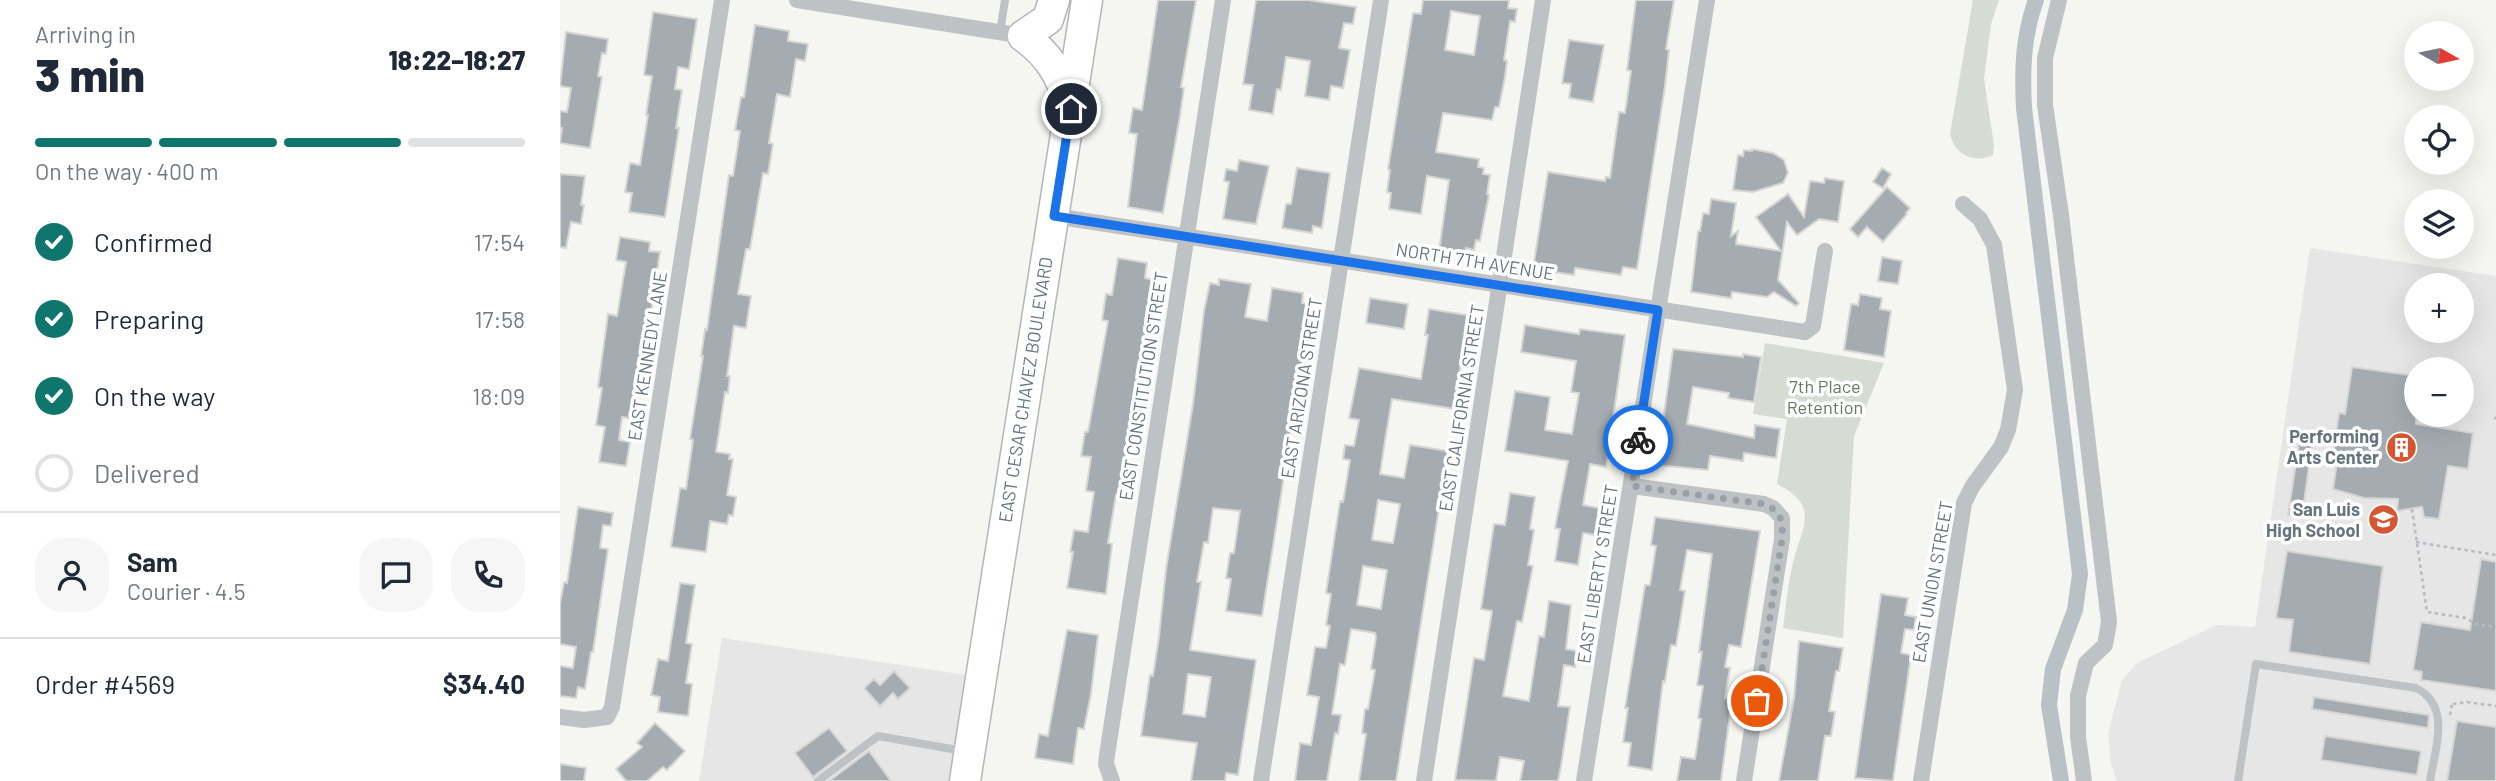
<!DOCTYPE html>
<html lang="en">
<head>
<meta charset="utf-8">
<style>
	body { margin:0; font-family:Barlow,sans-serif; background:#f6f6f7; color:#1f2937; height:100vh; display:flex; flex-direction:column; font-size:26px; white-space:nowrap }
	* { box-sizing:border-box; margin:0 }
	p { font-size:23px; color:#747a83 }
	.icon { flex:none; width:38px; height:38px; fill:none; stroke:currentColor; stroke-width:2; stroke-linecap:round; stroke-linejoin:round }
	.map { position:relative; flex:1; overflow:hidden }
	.panel { display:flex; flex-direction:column; background:#fff; width:560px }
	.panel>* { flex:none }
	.needle { width:46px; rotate:99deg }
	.controls { position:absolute; left:1844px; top:21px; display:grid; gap:14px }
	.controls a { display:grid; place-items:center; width:70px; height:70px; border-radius:50%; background:#fff; box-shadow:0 7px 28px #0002; font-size:35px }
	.pin { position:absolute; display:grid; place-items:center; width:60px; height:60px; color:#fff; margin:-30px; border:4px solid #fff; border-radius:50%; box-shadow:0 2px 7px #0007 }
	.courier { position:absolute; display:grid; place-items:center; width:70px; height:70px; margin:-35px; border:5px solid #1a73e8; border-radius:50%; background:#fff; color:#222; box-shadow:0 2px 9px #0007 }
	.overview em { font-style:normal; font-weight:800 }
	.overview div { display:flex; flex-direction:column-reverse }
	.overview { display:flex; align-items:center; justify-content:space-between; height:119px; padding:0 35px }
	h1 { font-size:46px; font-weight:800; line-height:52px }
	.bar { display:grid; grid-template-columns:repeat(4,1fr); gap:10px 7px; align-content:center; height:84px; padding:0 35px }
	.bar i { height:9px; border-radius:5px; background:#e0e1e3 }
	.bar .selected { background:#0f766e }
	.bar p { grid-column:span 4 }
	.line { display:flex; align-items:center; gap:18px; padding:0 35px; border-top:2px solid #e0e1e3 }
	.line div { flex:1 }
	.round { display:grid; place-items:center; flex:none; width:74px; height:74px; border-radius:28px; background:#f6f6f7 }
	ol { padding:0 35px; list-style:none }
	li { display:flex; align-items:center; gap:21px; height:77px }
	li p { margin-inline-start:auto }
	li .icon { padding:7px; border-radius:50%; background:#0f766e; color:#fff; stroke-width:4 }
	li:last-child { color:#747a83 }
	li i { width:38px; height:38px; border:4px solid #e0e1e3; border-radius:50% }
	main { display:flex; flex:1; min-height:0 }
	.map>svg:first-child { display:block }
	.built { fill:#e5e6e5; fill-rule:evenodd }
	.green { fill:#d6dbd3 }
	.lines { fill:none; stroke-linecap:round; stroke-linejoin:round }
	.canal { stroke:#b7c1c6; stroke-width:16 }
	.building { fill:#a5acb1; stroke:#d6d6d4; stroke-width:2; fill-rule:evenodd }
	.highway-casing { stroke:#b3b6b9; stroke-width:33 }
	.path { stroke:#b8bbbd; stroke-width:2.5; stroke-dasharray:3.5 3.5; stroke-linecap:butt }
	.lane { stroke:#bec2c5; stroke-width:8 }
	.street { stroke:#bec2c5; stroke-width:16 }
	.highway { stroke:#fff; stroke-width:30 }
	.done { stroke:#98a1a8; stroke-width:7; stroke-dasharray:0 12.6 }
	.route { stroke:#1a73e8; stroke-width:9 }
	.labels { text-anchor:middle; stroke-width:7; stroke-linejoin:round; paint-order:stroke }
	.street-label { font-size:18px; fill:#667480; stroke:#fff }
	.park-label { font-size:18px; fill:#687864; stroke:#fff }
	.poi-label { font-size:18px; font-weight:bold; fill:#667480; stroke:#fff; text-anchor:end }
</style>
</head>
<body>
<main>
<section class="panel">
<div class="overview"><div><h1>3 min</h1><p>Arriving in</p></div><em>18:22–18:27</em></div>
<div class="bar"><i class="selected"></i><i class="selected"></i><i class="selected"></i><i></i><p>On the way · 400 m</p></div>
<ol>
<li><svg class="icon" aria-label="check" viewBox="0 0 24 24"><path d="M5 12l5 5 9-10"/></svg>Confirmed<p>17:54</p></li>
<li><svg class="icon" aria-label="check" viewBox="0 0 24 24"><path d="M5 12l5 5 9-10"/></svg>Preparing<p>17:58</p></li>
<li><svg class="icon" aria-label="check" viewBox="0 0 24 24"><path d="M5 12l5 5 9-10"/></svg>On the way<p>18:09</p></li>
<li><i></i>Delivered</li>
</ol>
<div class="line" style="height:126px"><a class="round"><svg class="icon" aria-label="person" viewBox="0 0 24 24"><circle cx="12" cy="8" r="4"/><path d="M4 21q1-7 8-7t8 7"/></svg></a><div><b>Sam</b><p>Courier · 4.5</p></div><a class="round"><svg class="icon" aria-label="chat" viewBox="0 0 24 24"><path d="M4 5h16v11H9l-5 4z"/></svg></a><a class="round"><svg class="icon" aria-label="phone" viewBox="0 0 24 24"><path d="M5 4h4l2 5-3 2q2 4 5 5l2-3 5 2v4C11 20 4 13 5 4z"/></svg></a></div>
<div class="line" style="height:91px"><div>Order #4569</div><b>$34.40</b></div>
</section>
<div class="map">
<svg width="1936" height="781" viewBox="0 0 1936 781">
	<rect width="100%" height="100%" fill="#f5f5f1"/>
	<!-- built -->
	<g class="built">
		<path d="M 1750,248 L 1936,276 L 1936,781 L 1557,781 L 1551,764 L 1548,733 L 1562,680 L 1577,663 L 1657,625 L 1695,627 ZM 1857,285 L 1902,285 L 1902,331 L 1857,331 ZM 1857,369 L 1902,369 L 1902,415 L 1857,415 Z"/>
		<path d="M 162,638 L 420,677 L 404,781 L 139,781 Z"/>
	</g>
	<!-- green -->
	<g class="green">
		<path d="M 1413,0 L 1439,0 L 1431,24 L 1424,79 L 1434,145 L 1433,155 C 1414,164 1395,155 1390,134 Z"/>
		<path d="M 1205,343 L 1324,363 L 1294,436 L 1283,638 L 1223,628 C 1226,607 1228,584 1233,563 C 1241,527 1262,507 1217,484 L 1227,419 L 1193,414 Z"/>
	</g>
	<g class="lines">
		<!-- canal -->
		<path class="canal" d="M 1476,0 C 1463,36 1462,70 1464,108 L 1520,574 L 1515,610 L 1493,669 L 1489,705 L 1501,781"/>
	</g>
	<!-- building -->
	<g class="building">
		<path d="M 598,0 L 636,0 L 621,87 L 624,88 L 620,116 L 603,213 L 568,207 L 577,134 L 569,133 L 573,108 L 582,110 Z"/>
		<path d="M 696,0 L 748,0 L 796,7 L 793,24 L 784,23 L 779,48 L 790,50 L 783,88 L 771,86 L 769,100 L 745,96 L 750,61 L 726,57 L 721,90 L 717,89 L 713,114 L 689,110 L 693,85 L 683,84 Z"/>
		<path d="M 863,0 L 949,0 L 948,8 L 957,9 L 955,22 L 950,21 L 944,60 L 947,61 L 945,77 L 939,107 L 935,107 L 932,120 L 883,113 L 876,152 L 919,159 L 918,167 L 924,168 L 923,174 L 930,175 L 927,194 L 929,195 L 920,241 L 916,240 L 914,250 L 906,248 L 905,255 L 879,251 L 889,180 L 867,176 L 861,214 L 829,209 L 831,193 L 827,192 L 830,170 L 828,169 L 853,13 L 861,14 ZM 891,11 L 920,16 L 914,55 L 885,50 Z"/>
		<path d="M 1076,0 L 1114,0 L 1106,49 L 1109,50 L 1105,86 L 1077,269 L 1063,267 L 1061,275 L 1015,268 L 1014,275 L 973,269 L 988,172 L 1045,181 L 1046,177 L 1050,178 L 1059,112 L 1065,113 L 1071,71 L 1067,70 Z"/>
		<path d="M 93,12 L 137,19 L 129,69 L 118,67 L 115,89 L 122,90 L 116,128 L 119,128 L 105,217 L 69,212 L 72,193 L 65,192 L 70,163 L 80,165 L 88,115 L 86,115 L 92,76 L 84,75 Z"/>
		<path d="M 195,25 L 229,31 L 228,41 L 248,44 L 245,61 L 236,59 L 230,97 L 217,94 L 209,143 L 213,144 L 208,174 L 203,173 L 190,249 L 186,249 L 178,294 L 191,296 L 186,328 L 174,326 L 167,376 L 170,376 L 168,393 L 165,392 L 156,452 L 170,454 L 169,459 L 173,459 L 167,495 L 176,497 L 173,516 L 169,515 L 167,524 L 150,521 L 146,552 L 111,547 L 120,488 L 126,489 L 133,440 L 130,439 L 143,356 L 141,356 L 145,329 L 147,330 L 169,175 L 173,176 L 180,131 L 175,130 L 181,97 L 184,97 Z"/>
		<path d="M 6,32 L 48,39 L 46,54 L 42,53 L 38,76 L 42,77 L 30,148 L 0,143 L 2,128 L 0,128 L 0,111 L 7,112 L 11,88 L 0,86 Z"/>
		<path d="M 1009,40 L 1044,45 L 1033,102 L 1009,98 L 1011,84 L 1002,83 Z"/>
		<path d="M 1192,149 L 1213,153 L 1224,160 L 1228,173 L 1223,183 L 1193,192 L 1173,190 L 1178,155 L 1183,156 L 1184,150 L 1192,151 Z"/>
		<path d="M 679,160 L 709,166 L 696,224 L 663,219 L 669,182 L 664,181 L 666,169 L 677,171 Z"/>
		<path d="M 737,168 L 770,173 L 762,228 L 753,226 L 752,233 L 722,228 L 726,204 L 731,204 Z"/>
		<path d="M 1322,168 L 1331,174 L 1323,188 L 1313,182 Z"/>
		<path d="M 0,174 L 25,176 L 21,205 L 24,205 L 21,224 L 11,222 L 6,248 L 0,247 Z"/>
		<path d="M 1265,178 L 1284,181 L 1278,222 L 1259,219 L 1237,235 L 1227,222 L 1218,280 L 1239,303 L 1236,306 L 1214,292 L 1207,297 L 1172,292 L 1171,298 L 1131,292 L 1138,231 L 1140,231 L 1143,213 L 1149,214 L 1151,199 L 1176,203 L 1171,236 L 1178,231 L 1176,244 L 1221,251 L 1196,217 L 1228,194 L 1244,217 L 1250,181 L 1264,183 Z"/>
		<path d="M 1327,187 L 1350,208 L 1346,213 L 1347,214 L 1323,242 L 1307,227 L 1298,237 L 1290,229 Z"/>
		<path d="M 60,237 L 90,242 L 89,251 L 100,252 L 75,419 L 62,417 L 59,440 L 70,442 L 66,466 L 39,462 L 45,427 L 36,425 L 42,388 L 38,387 L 48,314 L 57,316 L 66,262 L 56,260 Z"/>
		<path d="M 1322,257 L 1342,261 L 1338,284 L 1318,281 Z"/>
		<path d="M 558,258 L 587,263 L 585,278 L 594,280 L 566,463 L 560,496 L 556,495 L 548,543 L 552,544 L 546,594 L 507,588 L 513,552 L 510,552 L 514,530 L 528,532 L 534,492 L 526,491 L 531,457 L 521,456 L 525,432 L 528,432 L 548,321 L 542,320 L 546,294 L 552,295 Z"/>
		<path d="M 659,279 L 691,284 L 685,317 L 707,321 L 712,288 L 743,293 L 742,303 L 751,305 L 702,616 L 666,611 L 671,579 L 666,578 L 670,553 L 674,553 L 680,511 L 653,508 L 648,543 L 644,542 L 637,582 L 641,582 L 630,650 L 696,660 L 678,775 L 666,773 L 665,781 L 631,781 L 637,743 L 581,736 L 590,675 L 593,676 L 599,637 L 606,569 L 633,404 L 644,311 L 650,283 L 659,285 ZM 628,674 L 651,677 L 645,717 L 623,714 Z"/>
		<path d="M 1300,294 L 1322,298 L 1320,309 L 1331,311 L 1324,357 L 1284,350 L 1291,304 L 1298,305 Z"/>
		<path d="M 810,298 L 848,304 L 844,329 L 806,323 Z"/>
		<path d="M 869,309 L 907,315 L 895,409 L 832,399 L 825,441 L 820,474 L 844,478 L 850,445 L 888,451 L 836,781 L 799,781 L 806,734 L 802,733 L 805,709 L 808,709 L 815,670 L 811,669 L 816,637 L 815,633 L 791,629 L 785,665 L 780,664 L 772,714 L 781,715 L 778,734 L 775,733 L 767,781 L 735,781 L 740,743 L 751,745 L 759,697 L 747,695 L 755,647 L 766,648 L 770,626 L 766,625 L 771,594 L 766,593 L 780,501 L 783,502 L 790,460 L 783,459 L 785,445 L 794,446 L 799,420 L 789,418 L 799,368 L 861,379 L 868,335 L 865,335 ZM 818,500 L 840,504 L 833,543 L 812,540 ZM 803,566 L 827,570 L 821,609 L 797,605 Z"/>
		<path d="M 965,325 L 1019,334 L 1020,329 L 1065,335 L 1046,467 L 1030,464 L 1023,505 L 1039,508 L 1035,535 L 1023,533 L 1018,565 L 995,561 L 1000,529 L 995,528 L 1008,461 L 945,451 L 955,391 L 990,397 L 985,430 L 1012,434 L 1019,393 L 1011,392 L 1016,361 L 961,352 Z"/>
		<path d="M 1113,349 L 1183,357 L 1183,354 L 1201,357 L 1194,402 L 1168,398 L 1169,393 L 1133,387 L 1127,424 L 1194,438 L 1195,425 L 1220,429 L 1216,458 L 1184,453 L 1183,461 L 1150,456 L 1148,470 L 1097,465 Z"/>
		<path d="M 1792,367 L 1857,376 L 1854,400 L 1857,400 L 1856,424 L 1913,433 L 1908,469 L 1888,466 L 1879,519 L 1864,517 L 1862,507 L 1837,511 L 1838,499 L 1804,498 L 1773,489 L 1777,462 L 1772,461 L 1779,413 L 1785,414 Z"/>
		<path d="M 1739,443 L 1752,445 L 1742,517 L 1728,515 Z"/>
		<path d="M 950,493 L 975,497 L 970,529 L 974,530 L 968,565 L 973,566 L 962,622 L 957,621 L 943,696 L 969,701 L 979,636 L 984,637 L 989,601 L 1011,605 L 1006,649 L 1017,651 L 1015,667 L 1004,665 L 998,706 L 1010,707 L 1001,766 L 998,781 L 960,781 L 964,761 L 940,757 L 936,781 L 895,780 L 914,658 L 924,660 L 932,611 L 921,609 L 934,524 L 945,525 Z"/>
		<path d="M 18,507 L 53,513 L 51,526 L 43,525 L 40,548 L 48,549 L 33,652 L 31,652 L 25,689 L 18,687 L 16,698 L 0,696 L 0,666 L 13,668 L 16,647 L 0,644 L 0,604 L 4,582 L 7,583 Z"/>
		<path d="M 1095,517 L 1200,531 L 1181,647 L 1169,645 L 1165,667 L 1170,668 L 1165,698 L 1172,699 L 1161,781 L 1117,781 L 1121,757 L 1135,759 L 1141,719 L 1138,718 L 1143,686 L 1137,685 L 1142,652 L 1139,652 L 1152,554 L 1127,550 L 1120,590 L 1125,591 L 1116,646 L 1111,645 L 1105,682 L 1103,681 L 1092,770 L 1068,766 L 1071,743 L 1063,742 L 1068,708 L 1065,708 L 1085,585 L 1090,585 L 1096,546 L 1091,545 Z"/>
		<path d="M 1727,551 L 1823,566 L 1810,664 L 1729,652 L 1733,620 L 1716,618 Z"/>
		<path d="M 1921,559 L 1936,562 L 1936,691 L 1861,680 L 1862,672 L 1853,670 L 1861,622 L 1910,630 Z"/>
		<path d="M 120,583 L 135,585 L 126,643 L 132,644 L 126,683 L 132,684 L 128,716 L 98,712 L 100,697 L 91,695 L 98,659 L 108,661 Z"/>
		<path d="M 1321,594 L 1348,598 L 1345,615 L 1356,617 L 1354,630 L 1345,629 L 1341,653 L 1351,655 L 1333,781 L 1295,778 Z"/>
		<path d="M 507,630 L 538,635 L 531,694 L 524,729 L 518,728 L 513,764 L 475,758 L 479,734 L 488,736 Z"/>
		<path d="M 1239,641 L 1283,648 L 1279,671 L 1276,671 L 1269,711 L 1275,712 L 1271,736 L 1265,736 L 1258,781 L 1219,781 L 1234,698 Z"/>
		<path d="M 334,671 L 350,688 L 338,699 L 333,693 L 320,706 L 304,688 L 314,679 L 320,685 Z"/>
		<path d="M 1754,697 L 1869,715 L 1868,728 L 1752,709 Z"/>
		<path d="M 1897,721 L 1936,727 L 1936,781 L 1887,781 Z"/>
		<path d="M 95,723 L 125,751 L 107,770 L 103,767 L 87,781 L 66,781 L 56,769 L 82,747 L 77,743 Z"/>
		<path d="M 269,728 L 287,751 L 253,777 L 235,753 Z"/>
		<path d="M 1765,736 L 1861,751 L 1857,775 L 1761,760 Z"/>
		<path d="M 309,751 L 331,781 L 269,781 Z"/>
		<path d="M 0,764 L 26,768 L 24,781 L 0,781 Z"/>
	</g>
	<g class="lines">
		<defs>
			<g id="highway">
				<path d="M 494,0 L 488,19 L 463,36 C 488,54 502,75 509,105"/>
				<path id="s1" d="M 405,781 L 527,0"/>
			</g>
		</defs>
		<!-- highway casing -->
		<use href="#highway" class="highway-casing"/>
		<!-- path -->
		<g class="path">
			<path d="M 1934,418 L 1936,418"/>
			<path d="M 1852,509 L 1867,612 L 1906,618 L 1915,624 L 1936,627"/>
			<path d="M 1856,542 L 1936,555"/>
			<path d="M 1893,704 L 1907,702 L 1936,706"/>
			<path d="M 1890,715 L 1892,704"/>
		</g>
		<!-- lane -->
		<g class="lane">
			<path d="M 440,32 L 445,0"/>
			<path d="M 258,781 L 318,736 L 403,751"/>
			<path d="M 1678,781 L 1696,664 L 1856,688 C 1892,706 1875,749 1870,781"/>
		</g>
		<!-- street -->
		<g class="street">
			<path d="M 237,0 L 463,36"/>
			<path d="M 1499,0 L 1485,58 L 1485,105 L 1501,215 L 1549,622 L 1545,645 L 1526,663 L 1518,696 L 1518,737 L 1524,781"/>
			<path d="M 494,216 L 1245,332 L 1253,326 L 1265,251"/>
			<path d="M 1072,486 L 1204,504 L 1213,508 L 1222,518 L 1222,539 L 1184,781"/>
			<path d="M 0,717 L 24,720 L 47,717 L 52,707 L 162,0"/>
			<path d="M 552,781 L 546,764 L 547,755 L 663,0"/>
			<path d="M 701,781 L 821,0"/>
			<path d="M 864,781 L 983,0"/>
			<path d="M 1024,781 L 1147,0"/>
			<path d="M 1361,781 L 1404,503 L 1412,487 L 1441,447 L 1448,430 L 1455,390 L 1434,245 L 1420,219 L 1403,204"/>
		</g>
		<!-- highway -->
		<use href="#highway" class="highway"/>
	</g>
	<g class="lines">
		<!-- done -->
		<path class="done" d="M 1078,440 L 1072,486 L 1204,504 C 1222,512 1223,521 1222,539 L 1197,701"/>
		<!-- route -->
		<path class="route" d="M 511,109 L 494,216 L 1098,310 L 1078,440"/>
	</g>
	<!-- icons -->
	<defs>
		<symbol id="building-disc" viewBox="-11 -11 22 22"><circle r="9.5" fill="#d55631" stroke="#fff"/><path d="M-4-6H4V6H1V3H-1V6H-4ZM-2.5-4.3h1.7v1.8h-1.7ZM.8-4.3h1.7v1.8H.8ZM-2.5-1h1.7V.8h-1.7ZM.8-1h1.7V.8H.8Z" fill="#fff"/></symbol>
		<symbol id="school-disc" viewBox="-11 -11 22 22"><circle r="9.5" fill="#d55631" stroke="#fff"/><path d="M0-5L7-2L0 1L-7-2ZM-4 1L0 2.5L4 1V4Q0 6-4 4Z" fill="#fff"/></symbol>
	</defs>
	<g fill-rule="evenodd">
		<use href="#building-disc" x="1824" y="430" width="35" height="35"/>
		<use href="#school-disc" x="1806" y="502" width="35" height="35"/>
	</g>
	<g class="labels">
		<!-- street labels -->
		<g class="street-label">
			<text transform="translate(915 262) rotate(9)" y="6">NORTH 7TH AVENUE</text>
			<text transform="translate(88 356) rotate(-81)" y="6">EAST KENNEDY LANE</text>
			<text transform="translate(584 386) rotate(-81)" y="6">EAST CONSTITUTION STREET</text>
			<text transform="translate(742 388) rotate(-81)" y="6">EAST ARIZONA STREET</text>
			<text dy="6" stroke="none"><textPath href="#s1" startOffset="396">EAST CESAR CHAVEZ BOULEVARD</textPath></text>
			<text transform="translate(902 408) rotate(-81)" y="6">EAST CALIFORNIA STREET</text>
			<text transform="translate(1038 574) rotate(-81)" y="6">EAST LIBERTY STREET</text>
			<text transform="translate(1373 582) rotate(-80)" y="6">EAST UNION STREET</text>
		</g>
		<!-- park labels -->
		<g class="park-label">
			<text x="1265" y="393">7th Place<tspan x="1265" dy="21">Retention</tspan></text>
		</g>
		<!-- poi labels -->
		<g class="poi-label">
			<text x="1819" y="443">Performing<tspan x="1819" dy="21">Arts Center</tspan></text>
			<text x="1800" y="516">San Luis<tspan x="1800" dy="21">High School</tspan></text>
		</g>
	</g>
</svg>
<div class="controls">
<a><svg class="needle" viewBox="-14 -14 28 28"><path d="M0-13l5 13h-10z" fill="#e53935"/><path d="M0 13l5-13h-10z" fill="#747a83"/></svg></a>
<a><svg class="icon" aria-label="locate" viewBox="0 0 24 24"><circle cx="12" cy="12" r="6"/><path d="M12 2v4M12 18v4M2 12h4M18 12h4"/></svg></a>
<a><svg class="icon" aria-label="layers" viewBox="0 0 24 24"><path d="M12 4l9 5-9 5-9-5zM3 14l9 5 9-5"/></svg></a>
<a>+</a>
<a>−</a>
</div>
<div class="pin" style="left:1197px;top:701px;background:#ea580c"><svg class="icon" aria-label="bag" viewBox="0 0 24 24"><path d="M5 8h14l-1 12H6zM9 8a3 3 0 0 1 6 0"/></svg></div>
<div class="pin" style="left:511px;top:109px;background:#1f2937"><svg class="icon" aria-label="home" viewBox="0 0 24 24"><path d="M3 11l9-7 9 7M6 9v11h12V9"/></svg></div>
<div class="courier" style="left:1078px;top:440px"><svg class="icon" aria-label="bike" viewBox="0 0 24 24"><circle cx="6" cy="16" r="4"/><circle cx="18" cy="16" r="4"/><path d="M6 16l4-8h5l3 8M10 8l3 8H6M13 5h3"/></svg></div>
</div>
</main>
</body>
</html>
